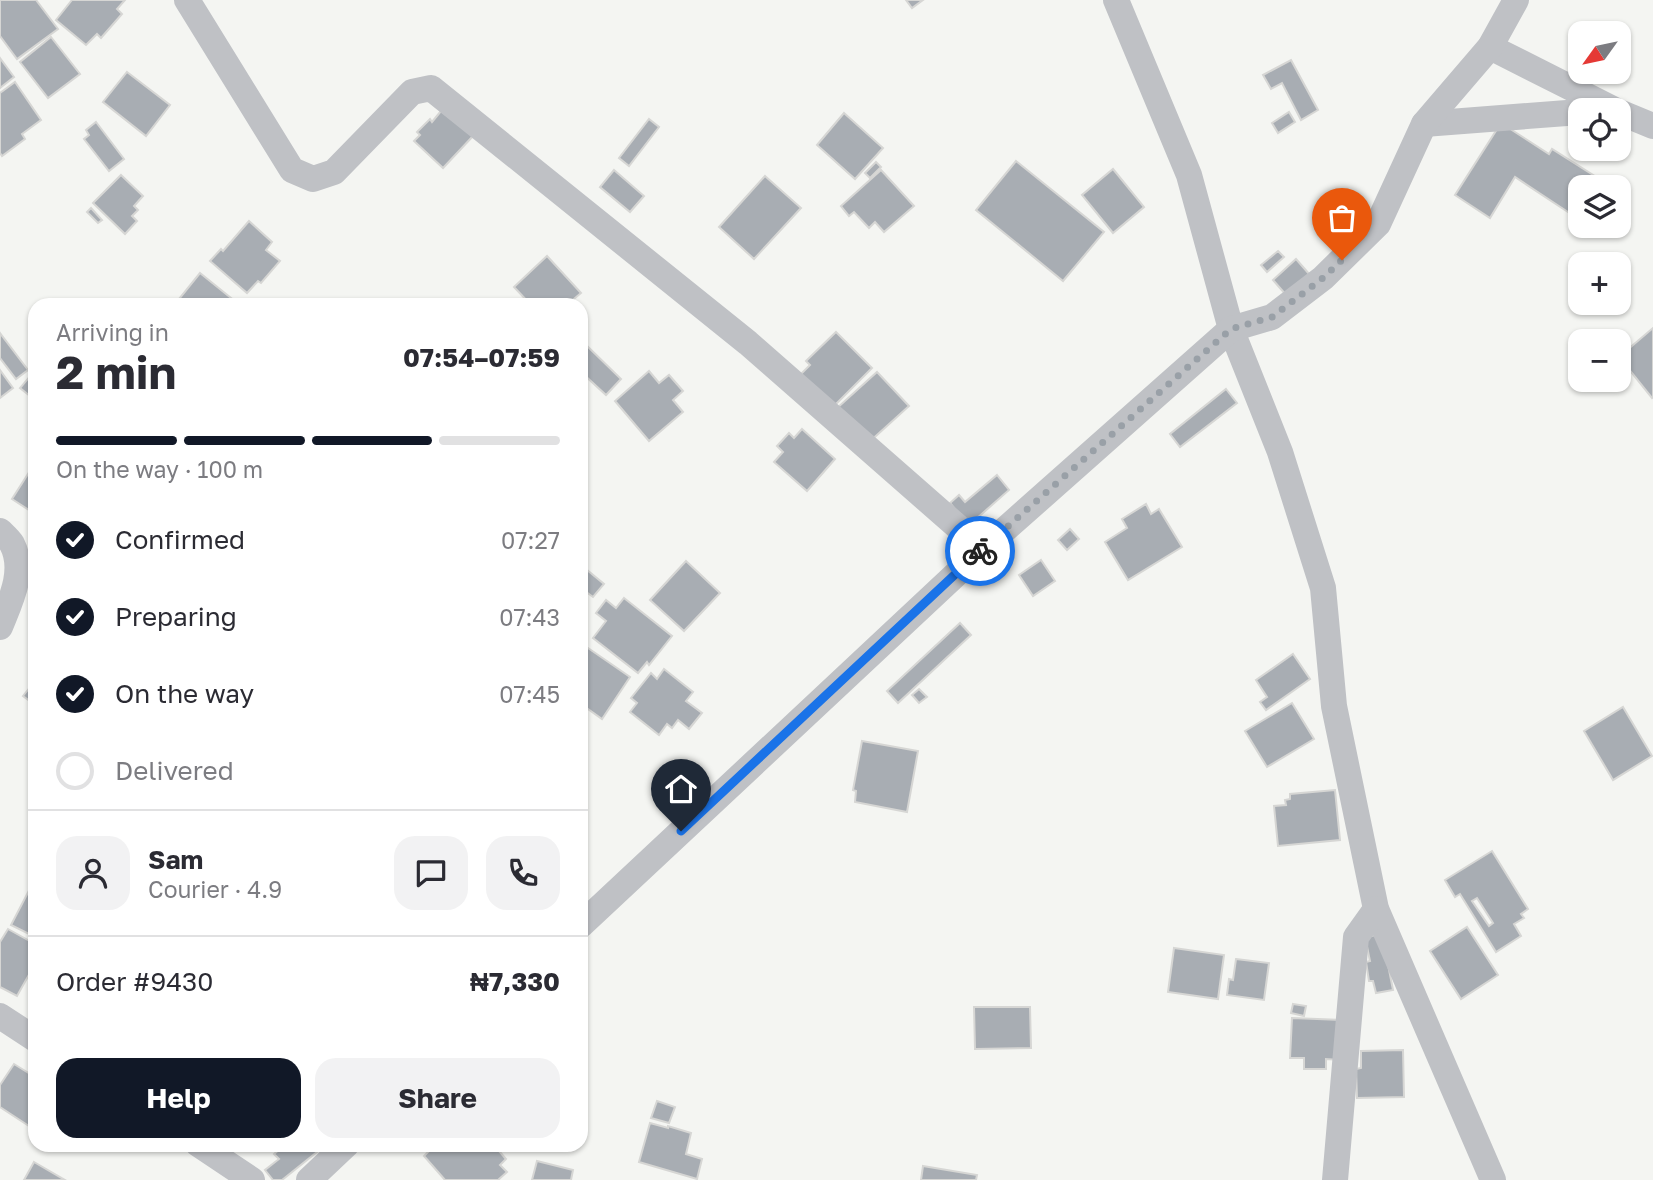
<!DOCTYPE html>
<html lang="en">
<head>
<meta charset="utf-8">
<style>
	body { margin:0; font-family:"Golos Text",sans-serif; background:#f2f2f3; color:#2b2b33; height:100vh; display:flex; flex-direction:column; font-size:26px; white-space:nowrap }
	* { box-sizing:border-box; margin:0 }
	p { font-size:23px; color:#7c7c81 }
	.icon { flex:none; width:38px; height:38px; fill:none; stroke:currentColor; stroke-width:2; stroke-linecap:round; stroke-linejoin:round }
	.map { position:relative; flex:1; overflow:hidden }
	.panel { position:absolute; left:28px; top:298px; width:560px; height:854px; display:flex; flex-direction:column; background:#fff; border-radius:21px; box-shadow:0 2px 5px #0004 }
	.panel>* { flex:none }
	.needle { width:46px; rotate:237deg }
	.buttons { position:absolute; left:1568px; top:21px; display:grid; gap:14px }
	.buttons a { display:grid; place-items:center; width:63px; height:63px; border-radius:14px; background:#fff; box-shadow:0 2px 5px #0004; font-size:35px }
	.pin { position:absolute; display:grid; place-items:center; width:60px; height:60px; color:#fff; margin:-72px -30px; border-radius:50% 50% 50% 0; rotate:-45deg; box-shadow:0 0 7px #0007 }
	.pin .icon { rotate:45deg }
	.courier { position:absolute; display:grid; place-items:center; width:70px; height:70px; margin:-35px; border:5px solid #1a73e8; border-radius:50%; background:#fff; color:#222; box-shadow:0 2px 9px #0007 }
	.headline em { font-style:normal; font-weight:700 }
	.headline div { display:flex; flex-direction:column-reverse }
	.headline { display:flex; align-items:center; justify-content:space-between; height:119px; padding:0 28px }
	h1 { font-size:46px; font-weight:700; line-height:52px }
	.bar { display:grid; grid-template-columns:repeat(4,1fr); gap:10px 7px; align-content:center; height:84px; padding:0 28px }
	.bar i { height:9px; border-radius:5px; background:#e1e1e2 }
	.bar .selected { background:#111827 }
	.bar p { grid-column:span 4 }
	.line { display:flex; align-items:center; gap:18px; padding:0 28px; border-top:2px solid #e1e1e2 }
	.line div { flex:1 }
	.round { display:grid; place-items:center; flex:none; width:74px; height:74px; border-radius:21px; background:#f2f2f3 }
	ol { padding:0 28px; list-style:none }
	li { display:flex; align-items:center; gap:21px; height:77px }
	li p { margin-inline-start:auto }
	li .icon { padding:7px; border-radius:50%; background:#111827; color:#fff; stroke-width:4 }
	li:last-child { color:#7c7c81 }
	li i { width:38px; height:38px; border:4px solid #e1e1e2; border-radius:50% }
	.action { display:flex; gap:14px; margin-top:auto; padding:14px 28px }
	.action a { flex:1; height:80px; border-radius:21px; background:#111827; color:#fff; font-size:28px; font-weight:700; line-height:80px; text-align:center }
	.action a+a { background:#f2f2f3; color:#2b2b33 }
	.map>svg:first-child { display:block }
	.building { fill:#a8adb3; stroke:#d6d6d4; stroke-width:2; fill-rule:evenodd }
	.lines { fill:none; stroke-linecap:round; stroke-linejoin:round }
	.minor { stroke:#bfc1c5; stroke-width:26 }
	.done { stroke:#99a0a7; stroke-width:7; stroke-dasharray:0 12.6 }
	.route { stroke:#1a73e8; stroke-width:9 }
</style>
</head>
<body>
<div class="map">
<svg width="1653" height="1180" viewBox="0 0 1653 1180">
	<rect width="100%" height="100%" fill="#f4f5f2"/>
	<!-- building -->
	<g class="building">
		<path d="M 0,0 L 36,0 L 58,29 L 17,59 L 0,36 Z"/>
		<path d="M 72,0 L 125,0 L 117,9 L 122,14 L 101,38 L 97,34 L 86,45 L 56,20 Z"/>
		<path d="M 906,0 L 923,0 L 912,8 Z"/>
		<path d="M 51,37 L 80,74 L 48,98 L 20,62 Z"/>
		<path d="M 0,58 L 14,77 L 0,88 Z"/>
		<path d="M 1291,60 L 1318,110 L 1301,120 L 1282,83 L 1271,89 L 1263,75 Z"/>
		<path d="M 127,72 L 170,105 L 146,136 L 103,102 Z"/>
		<path d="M 15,82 L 41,120 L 22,134 L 25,139 L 2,156 L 0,153 L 0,93 Z"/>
		<path d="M 441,111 L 473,136 L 443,168 L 414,141 L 420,135 L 417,132 L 430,119 L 432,122 Z"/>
		<path d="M 1289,112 L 1295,122 L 1278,133 L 1272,123 Z"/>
		<path d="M 844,113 L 883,148 L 855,179 L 817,145 Z"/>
		<path d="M 649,119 L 659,127 L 629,166 L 619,158 Z"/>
		<path d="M 96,122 L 124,159 L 109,171 L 84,139 L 89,135 L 86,130 Z"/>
		<path d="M 1501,123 L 1549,154 L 1552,149 L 1612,187 L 1580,187 L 1580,220 L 1515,177 L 1490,218 L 1455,195 Z"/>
		<path d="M 1016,161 L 1104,232 L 1063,281 L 976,210 Z"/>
		<path d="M 876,162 L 881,167 L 870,178 L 865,173 Z"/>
		<path d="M 1113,169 L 1144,207 L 1113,233 L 1082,195 Z"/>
		<path d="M 614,170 L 644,196 L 630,212 L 600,187 Z"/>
		<path d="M 881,170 L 914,206 L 884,232 L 875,222 L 869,228 L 854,212 L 849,216 L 841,206 Z"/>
		<path d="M 121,175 L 143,196 L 134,206 L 138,210 L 132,216 L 137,221 L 125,234 L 93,203 Z"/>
		<path d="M 765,176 L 801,208 L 754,259 L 719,227 Z"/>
		<path d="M 91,208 L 102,220 L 98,223 L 87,212 Z"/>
		<path d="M 249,221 L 272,242 L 266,250 L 280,261 L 261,283 L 258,281 L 247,293 L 210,261 L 221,249 L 223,251 Z"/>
		<path d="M 1278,251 L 1284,257 L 1267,272 L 1261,265 Z"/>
		<path d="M 547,256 L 581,293 L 568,304 L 530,304 L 514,287 Z"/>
		<path d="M 1296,259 L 1310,275 L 1287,296 L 1273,280 Z"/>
		<path d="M 200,273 L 236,302 L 235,304 L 186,304 L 179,299 Z"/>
		<path d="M 1653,328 L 1653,397 L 1652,398 L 1619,357 Z"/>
		<path d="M 836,332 L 872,368 L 828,412 L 796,379 L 810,365 L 806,361 Z"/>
		<path d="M 0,333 L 28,370 L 16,379 L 0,358 Z"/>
		<path d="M 583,342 L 621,379 L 606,395 L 581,372 L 581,345 Z"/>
		<path d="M 0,370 L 13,388 L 0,398 Z"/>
		<path d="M 649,371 L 659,383 L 669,375 L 683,391 L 673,400 L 683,412 L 649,441 L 615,401 Z"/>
		<path d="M 877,372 L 909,406 L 867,444 L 836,409 Z"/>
		<path d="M 31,375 L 35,378 L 35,400 L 20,388 Z"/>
		<path d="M 1226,389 L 1237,403 L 1180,447 L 1170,434 Z"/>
		<path d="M 802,429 L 835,459 L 807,491 L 774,462 L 783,452 L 777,446 L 789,433 L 794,438 Z"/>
		<path d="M 35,463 L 35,514 L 12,499 Z"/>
		<path d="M 997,475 L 1009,490 L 976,519 L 979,522 L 971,529 L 950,503 L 959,495 L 965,502 Z"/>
		<path d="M 1146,504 L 1151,514 L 1159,509 L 1182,547 L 1128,580 L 1105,542 L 1127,528 L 1122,519 Z"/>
		<path d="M 1070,529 L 1079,539 L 1067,550 L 1058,540 Z"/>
		<path d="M 1041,560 L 1055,581 L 1033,596 L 1019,575 Z"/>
		<path d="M 686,561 L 720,593 L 684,631 L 650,600 Z"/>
		<path d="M 581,565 L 604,584 L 593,597 L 581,588 Z"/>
		<path d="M 624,598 L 672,636 L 649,665 L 647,662 L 638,673 L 593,638 L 606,621 L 596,613 L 606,600 L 616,608 Z"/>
		<path d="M 960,623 L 971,635 L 898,703 L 887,691 Z"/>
		<path d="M 588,648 L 630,677 L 602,719 L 581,704 L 581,657 Z"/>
		<path d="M 1293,654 L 1310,679 L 1266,710 L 1260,702 L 1267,697 L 1256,680 Z"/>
		<path d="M 664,669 L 693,692 L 686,701 L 702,713 L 689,729 L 678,720 L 672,728 L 667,724 L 659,735 L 630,712 L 637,703 L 631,698 L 651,673 L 657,679 Z"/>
		<path d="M 35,681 L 35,705 L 23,696 Z"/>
		<path d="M 919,689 L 927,697 L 919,703 L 912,695 Z"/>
		<path d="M 1292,703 L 1314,739 L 1267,767 L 1245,731 Z"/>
		<path d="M 1623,707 L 1652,756 L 1613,780 L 1584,731 Z"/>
		<path d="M 862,741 L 918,751 L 907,812 L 855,802 L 856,791 L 853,790 Z"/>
		<path d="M 1335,790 L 1340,840 L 1278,846 L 1274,806 L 1286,805 L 1285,800 L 1290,799 L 1290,794 Z"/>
		<path d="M 1492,851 L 1528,909 L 1521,914 L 1524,918 L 1514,924 L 1521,936 L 1496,952 L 1460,894 L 1455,897 L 1445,880 ZM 1477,898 L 1493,923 L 1489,926 L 1472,901 Z"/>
		<path d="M 35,879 L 35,937 L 11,925 Z"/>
		<path d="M 1467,927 L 1498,975 L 1461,999 L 1430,951 Z"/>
		<path d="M 8,929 L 35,944 L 35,964 L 17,996 L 0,987 L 0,942 Z"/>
		<path d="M 1382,934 L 1393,990 L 1376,993 L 1373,981 L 1369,981 L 1366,962 L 1370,961 L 1365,937 Z"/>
		<path d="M 1174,948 L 1224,955 L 1218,999 L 1168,992 Z"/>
		<path d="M 1236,959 L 1269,963 L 1264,1000 L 1227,995 L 1229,979 L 1233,980 Z"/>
		<path d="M 1293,1004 L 1306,1006 L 1304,1016 L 1291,1013 Z"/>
		<path d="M 974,1007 L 1030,1007 L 1031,1048 L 975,1049 Z"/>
		<path d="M 1292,1018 L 1342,1020 L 1340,1060 L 1326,1059 L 1326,1069 L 1304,1069 L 1304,1058 L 1290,1058 Z"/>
		<path d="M 1403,1050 L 1404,1097 L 1357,1098 L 1356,1069 L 1361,1068 L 1361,1051 Z"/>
		<path d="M 14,1064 L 35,1077 L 35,1130 L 0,1107 L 0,1085 Z"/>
		<path d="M 657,1101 L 675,1107 L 669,1123 L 651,1118 Z"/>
		<path d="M 650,1123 L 668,1128 L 668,1126 L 691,1133 L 686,1154 L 702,1159 L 697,1179 L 639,1162 Z"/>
		<path d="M 286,1144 L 327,1144 L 282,1180 L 273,1180 L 265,1170 L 279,1159 L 274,1154 Z"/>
		<path d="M 436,1144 L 493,1144 L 506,1159 L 500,1165 L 507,1172 L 498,1180 L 445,1180 L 424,1156 Z"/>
		<path d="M 555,1144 L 575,1144 L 573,1149 Z"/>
		<path d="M 537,1161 L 573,1170 L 571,1180 L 532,1180 Z"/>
		<path d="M 34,1162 L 65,1180 L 24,1180 Z"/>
		<path d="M 923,1166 L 977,1175 L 976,1180 L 921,1180 Z"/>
	</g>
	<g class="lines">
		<!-- minor -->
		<g class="minor">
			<path d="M 187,0 L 292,170 L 313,179 L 334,172 L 412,92 L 431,88 L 748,343 L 983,549"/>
			<path d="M 1116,0 L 1189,175 L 1231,329 L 1280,452 L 1323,588 L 1334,706 L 1376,909 L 1493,1180"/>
			<path d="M 1490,47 L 1615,110"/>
			<path d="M 1619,112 L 1653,126"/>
			<path d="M 1424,124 L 1580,112"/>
			<path d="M 0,531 C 4,535 9,539 12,544 C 26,571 10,602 0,627"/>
			<path d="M 581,925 L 983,549 L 1231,329 L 1272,317 L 1323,278 L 1378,224 L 1424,124 L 1490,47 L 1516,0"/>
			<path d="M 0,1016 L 35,1039"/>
			<path d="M 198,1144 L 252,1180"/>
			<path d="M 309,1180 L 347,1144"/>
			<path d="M 1335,1180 L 1356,937 L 1376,909"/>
		</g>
	</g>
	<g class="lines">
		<!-- done -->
		<path class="done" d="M 980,551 L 1231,329 L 1272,317 L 1323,278 L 1342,260"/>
		<!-- route -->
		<path class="route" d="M 681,831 L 980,551"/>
	</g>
</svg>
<div class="buttons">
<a><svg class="needle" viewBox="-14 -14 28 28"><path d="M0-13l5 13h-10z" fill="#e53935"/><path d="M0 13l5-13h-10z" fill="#7c7c81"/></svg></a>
<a><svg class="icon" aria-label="locate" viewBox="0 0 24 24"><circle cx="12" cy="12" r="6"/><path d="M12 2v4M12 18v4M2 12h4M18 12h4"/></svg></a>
<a><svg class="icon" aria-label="layers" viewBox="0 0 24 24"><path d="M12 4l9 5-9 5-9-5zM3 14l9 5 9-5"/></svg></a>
<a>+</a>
<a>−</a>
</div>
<div class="pin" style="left:1342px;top:260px;background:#ea580c"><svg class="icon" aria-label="bag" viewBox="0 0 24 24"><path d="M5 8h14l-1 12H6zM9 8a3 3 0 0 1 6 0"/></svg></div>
<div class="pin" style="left:681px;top:831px;background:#1f2937"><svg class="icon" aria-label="home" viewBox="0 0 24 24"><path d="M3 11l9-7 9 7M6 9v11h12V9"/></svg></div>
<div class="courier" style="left:980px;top:551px"><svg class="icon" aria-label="bike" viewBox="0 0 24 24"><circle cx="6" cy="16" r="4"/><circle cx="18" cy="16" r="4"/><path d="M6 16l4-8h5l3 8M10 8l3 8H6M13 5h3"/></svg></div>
<section class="panel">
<div class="headline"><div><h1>2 min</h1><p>Arriving in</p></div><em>07:54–07:59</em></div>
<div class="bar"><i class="selected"></i><i class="selected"></i><i class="selected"></i><i></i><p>On the way · 100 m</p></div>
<ol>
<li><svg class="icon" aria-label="check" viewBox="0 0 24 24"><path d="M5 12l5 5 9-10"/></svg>Confirmed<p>07:27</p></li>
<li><svg class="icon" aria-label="check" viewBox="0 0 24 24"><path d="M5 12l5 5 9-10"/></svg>Preparing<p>07:43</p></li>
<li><svg class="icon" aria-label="check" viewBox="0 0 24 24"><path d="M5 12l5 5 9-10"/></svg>On the way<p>07:45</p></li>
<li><i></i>Delivered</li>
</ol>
<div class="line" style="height:126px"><a class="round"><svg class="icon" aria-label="person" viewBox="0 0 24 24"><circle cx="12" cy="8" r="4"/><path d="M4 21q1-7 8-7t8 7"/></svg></a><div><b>Sam</b><p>Courier · 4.9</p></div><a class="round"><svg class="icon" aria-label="chat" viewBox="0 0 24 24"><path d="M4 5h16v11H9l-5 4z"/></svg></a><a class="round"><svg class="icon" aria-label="phone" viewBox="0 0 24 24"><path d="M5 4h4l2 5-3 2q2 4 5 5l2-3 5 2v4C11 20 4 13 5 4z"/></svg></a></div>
<div class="line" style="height:91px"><div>Order #9430</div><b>₦7,330</b></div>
<div class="action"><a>Help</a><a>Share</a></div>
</section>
</div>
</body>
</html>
